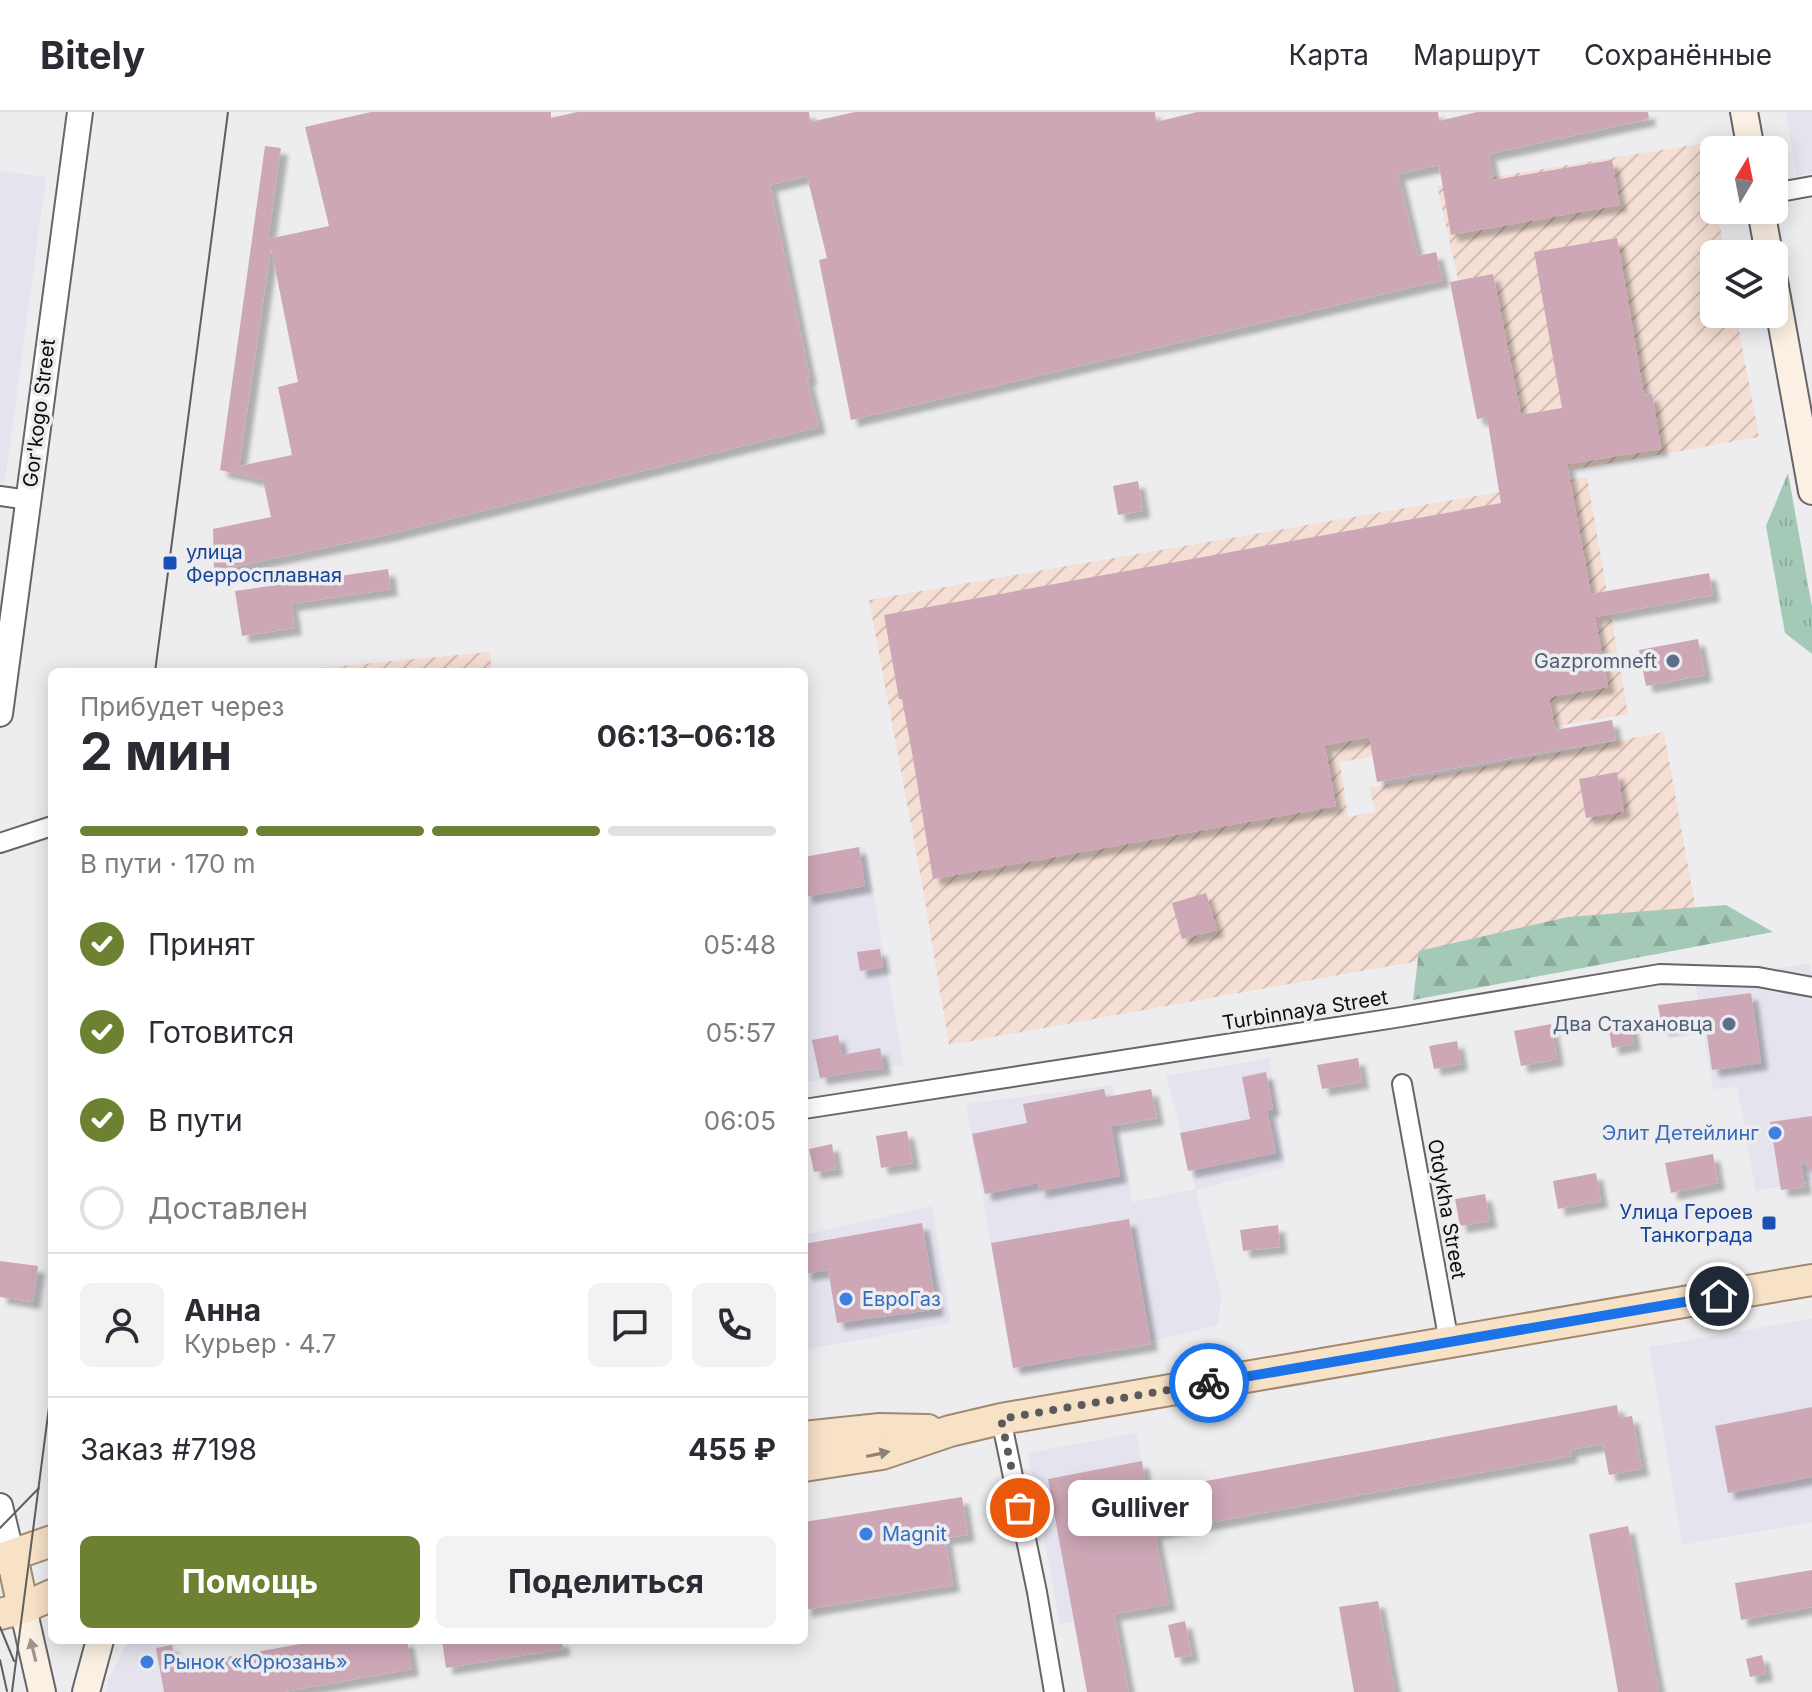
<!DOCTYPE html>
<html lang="ru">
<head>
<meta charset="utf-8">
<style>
	body { margin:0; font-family:Inter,sans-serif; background:#f2f2f3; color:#2b2b33; height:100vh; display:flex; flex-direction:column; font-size:30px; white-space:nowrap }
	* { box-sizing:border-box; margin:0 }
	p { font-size:26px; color:#7c7c81 }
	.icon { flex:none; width:44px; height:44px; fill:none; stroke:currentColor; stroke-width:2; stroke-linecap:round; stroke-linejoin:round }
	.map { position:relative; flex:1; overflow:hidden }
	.side { position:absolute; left:48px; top:556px; width:760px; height:976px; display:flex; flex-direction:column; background:#fff; border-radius:12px; box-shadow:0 4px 20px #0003 }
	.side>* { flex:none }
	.needle { width:52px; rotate:10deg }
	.tools { position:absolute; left:1700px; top:24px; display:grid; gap:16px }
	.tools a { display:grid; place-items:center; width:88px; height:88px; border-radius:12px; background:#fff; box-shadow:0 4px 20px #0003; font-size:40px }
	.pin { position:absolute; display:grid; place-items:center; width:68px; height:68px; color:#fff; margin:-34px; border:4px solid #fff; border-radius:50%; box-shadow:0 2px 8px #0007 }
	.courier { position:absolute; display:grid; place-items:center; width:80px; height:80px; margin:-40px; border:6px solid #1a73e8; border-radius:50%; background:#fff; color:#222; box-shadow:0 2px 10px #0007 }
	.bubble { position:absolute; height:56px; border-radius:12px; background:#fff; box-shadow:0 4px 20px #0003; font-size:26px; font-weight:700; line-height:56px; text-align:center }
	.headline em { font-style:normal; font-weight:700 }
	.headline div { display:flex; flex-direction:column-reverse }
	.headline { display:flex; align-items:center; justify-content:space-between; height:136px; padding:0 32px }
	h1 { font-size:52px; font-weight:700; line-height:60px }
	.bar { display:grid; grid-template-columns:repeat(4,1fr); gap:12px 8px; align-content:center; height:96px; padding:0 32px }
	.bar i { height:10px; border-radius:6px; background:#e1e1e2 }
	.bar .selected { background:#6d8132 }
	.bar p { grid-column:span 4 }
	.line { display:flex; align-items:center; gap:20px; padding:0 32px; border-top:2px solid #e1e1e2 }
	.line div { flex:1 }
	.round { display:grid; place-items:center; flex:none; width:84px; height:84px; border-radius:12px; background:#f2f2f3 }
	ol { padding:0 32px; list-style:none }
	li { display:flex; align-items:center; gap:24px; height:88px }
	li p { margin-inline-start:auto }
	li .icon { padding:8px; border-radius:50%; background:#6d8132; color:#fff; stroke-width:4 }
	li:last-child { color:#7c7c81 }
	li i { width:44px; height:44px; border:4px solid #e1e1e2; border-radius:50% }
	.primary-button { display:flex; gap:16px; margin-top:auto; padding:16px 32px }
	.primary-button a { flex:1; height:92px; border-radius:12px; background:#6d8132; color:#fff; font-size:32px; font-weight:700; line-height:92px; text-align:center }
	.primary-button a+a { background:#f2f2f3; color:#2b2b33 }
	header { display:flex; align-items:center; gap:48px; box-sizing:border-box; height:112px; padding:0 40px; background:#fff; border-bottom:2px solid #e1e1e2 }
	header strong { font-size:38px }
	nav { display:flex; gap:44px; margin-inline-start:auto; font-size:28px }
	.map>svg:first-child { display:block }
	.built { fill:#e4e3ee }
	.industrial { fill:url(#industrial-furrows) }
	.grass { fill:url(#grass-tufts) }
	.forest { fill:url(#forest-firs) }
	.building { fill:#cea7b7; fill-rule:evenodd; filter:url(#shadow) }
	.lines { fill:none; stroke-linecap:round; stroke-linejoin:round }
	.minor-casing { stroke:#666568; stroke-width:22 }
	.tertiary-casing { stroke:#666568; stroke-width:28 }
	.secondary-casing { stroke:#666568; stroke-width:30 }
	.primary-casing { stroke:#a2896e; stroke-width:34 }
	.minor { stroke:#fff; stroke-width:18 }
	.tertiary { stroke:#fff; stroke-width:24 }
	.secondary { stroke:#fbf0e3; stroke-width:26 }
	.primary { stroke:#f7e1c7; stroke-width:30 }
	.tram { stroke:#5e5e5f; stroke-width:2 }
	.oneway { fill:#8d8173 }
	.oneway2 { fill:#9b958d }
	.done { stroke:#5b5b5c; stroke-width:8; stroke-dasharray:0 14.4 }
	.route { stroke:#1a73e8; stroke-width:10 }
	.transit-dot { fill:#1a4fb4; stroke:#ededf0; stroke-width:3 }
	.service-dot { fill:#5c6f8a; stroke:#ededf0; stroke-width:3 }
	.shop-dot { fill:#3f7fe0; stroke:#ededf0; stroke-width:3 }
	.labels { text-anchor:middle; stroke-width:7; stroke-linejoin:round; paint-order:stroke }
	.street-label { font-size:20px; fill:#0c0c0d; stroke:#ededf0 }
	.transit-label { font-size:20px; fill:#164399; stroke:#ededf0; text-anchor:start }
	.service-label { font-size:20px; fill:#4e5e75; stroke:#ededf0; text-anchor:end }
	.shop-label { font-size:20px; fill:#366cbe; stroke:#ededf0; text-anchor:start }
</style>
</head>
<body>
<header>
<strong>Bitely</strong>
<nav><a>Карта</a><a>Маршрут</a><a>Сохранённые</a></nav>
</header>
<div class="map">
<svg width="1812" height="1580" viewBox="0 0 1812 1580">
	<defs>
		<pattern id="industrial-furrows" width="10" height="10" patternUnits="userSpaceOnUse" patternTransform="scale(2)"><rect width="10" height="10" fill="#f5ded3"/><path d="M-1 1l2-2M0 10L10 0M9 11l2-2" fill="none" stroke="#d1bdb4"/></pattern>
		<pattern id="grass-tufts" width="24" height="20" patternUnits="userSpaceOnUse" patternTransform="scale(2)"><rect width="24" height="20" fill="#a4c9b7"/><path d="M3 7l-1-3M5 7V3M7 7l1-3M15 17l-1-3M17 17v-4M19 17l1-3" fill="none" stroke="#8cab9c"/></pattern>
		<pattern id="forest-firs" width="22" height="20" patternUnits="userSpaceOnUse" patternTransform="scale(2)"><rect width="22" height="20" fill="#a4c9b7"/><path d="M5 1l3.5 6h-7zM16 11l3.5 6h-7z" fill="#8cab9c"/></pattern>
		<filter id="shadow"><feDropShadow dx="7" dy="7" stdDeviation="2" flood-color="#0004"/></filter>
	</defs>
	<rect width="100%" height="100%" fill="#ededf0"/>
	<!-- built -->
	<g class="built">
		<path d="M 1786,0 L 1812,0 L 1812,61 L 1797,64 Z"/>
		<path d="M 0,59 L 46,65 L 5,370 L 0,369 Z"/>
		<path d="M 865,735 L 904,953 L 804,971 L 804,750 Z"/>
		<path d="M 1810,851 L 1812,863 L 1812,1068 L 1756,1079 L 1737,975 L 1713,977 L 1695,871 Z"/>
		<path d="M 1269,946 L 1285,1055 L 1196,1078 L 1221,1184 L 1218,1213 L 1014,1262 L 966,992 L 1113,973 L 1132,1090 L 1196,1077 L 1166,964 Z"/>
		<path d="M 932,1094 L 951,1211 L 804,1238 L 804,1123 Z"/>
		<path d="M 1812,1207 L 1812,1410 L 1682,1433 L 1649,1235 Z"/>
		<path d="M 1136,1321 L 1169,1492 L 1060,1512 L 1028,1341 Z"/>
		<path d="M 133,1528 L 174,1528 L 182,1580 L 106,1580 L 108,1568 L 126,1533 Z"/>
	</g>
	<!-- industrial -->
	<g class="industrial">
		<path d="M 1705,31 L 1714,81 L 1714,98 L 1717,98 L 1725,142 L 1714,142 L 1714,202 L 1736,202 L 1759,325 L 1504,370 L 1437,74 Z"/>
		<path d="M 1587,365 L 1628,602 L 1340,650 L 1348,705 L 1376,700 L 1369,676 L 1664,620 L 1696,799 L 949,933 L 923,777 L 869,488 Z"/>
		<path d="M 489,540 L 493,560 L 277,560 Z"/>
	</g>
	<!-- grass -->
	<path class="grass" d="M 1788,361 L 1812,495 L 1812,542 L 1785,521 L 1766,414 Z"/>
	<!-- forest -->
	<path class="forest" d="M 1726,793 L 1773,820 L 1413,888 L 1419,839 L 1568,805 Z"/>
	<!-- building -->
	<g class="building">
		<path d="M 371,0 L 551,0 L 551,6 L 577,0 L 809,0 L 810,10 L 855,0 L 1155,0 L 1156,10 L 1197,0 L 1438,0 L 1439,9 L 1477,0 L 1648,0 L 1649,7 L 1489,42 L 1494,68 L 1612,48 L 1620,93 L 1451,123 L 1439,53 L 1398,62 L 1418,144 L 1436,140 L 1443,168 L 851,308 L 819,148 L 827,146 L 807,64 L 770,73 L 810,266 L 807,267 L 819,315 L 390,422 L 214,459 L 213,417 L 271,405 L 263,368 L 220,358 L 265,34 L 281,36 L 268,127 L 329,114 L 305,15 ZM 271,136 L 298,270 L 278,275 L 292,343 L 239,354 Z"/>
		<path d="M 1617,126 L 1644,283 L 1652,282 L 1661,337 L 1567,352 L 1591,482 L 1709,461 L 1713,483 L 1595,505 L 1608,575 L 1549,585 L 1555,618 L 1612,608 L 1616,628 L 1377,670 L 1369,625 L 1332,632 L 1325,634 L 1336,694 L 933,767 L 913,646 L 902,587 L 899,587 L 884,503 L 1501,391 L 1487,305 L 1477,307 L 1450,170 L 1493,162 L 1521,303 L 1562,296 L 1534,140 Z"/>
		<path d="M 1138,369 L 1143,399 L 1118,403 L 1113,374 Z"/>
		<path d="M 388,457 L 391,477 L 291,492 L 295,516 L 242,524 L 235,479 Z"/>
		<path d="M 1698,527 L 1705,563 L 1646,574 L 1639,538 Z"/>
		<path d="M 1617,660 L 1624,699 L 1586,706 L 1579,667 Z"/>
		<path d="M 859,735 L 865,774 L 804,785 L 804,745 Z"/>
		<path d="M 1206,781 L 1217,818 L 1182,827 L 1172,791 Z"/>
		<path d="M 880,837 L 883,855 L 860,859 L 857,840 Z"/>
		<path d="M 1751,881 L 1761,951 L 1712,958 L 1705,909 L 1662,917 L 1658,893 Z"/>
		<path d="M 1630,908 L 1634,932 L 1612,936 L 1608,912 Z"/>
		<path d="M 1551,912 L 1557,947 L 1521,954 L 1514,919 Z"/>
		<path d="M 838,923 L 842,943 L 880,936 L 884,956 L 820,966 L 812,928 Z"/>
		<path d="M 1457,929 L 1461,952 L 1434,957 L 1429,934 Z"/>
		<path d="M 1358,946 L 1362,970 L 1322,977 L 1317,953 Z"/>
		<path d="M 1266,960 L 1273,997 L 1267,998 L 1276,1041 L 1188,1059 L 1180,1021 L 1250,1007 L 1242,965 Z"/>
		<path d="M 1104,977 L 1106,985 L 1151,977 L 1157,1006 L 1111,1014 L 1120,1064 L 1039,1079 L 1038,1071 L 985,1082 L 972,1022 L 1027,1011 L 1023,992 Z"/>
		<path d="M 1812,1004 L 1812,1058 L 1801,1050 L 1805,1075 L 1781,1078 L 1770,1010 Z"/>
		<path d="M 907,1019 L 913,1051 L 881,1056 L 876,1024 Z"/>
		<path d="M 832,1032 L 836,1057 L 814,1060 L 809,1037 Z"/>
		<path d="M 1713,1042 L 1718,1071 L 1671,1081 L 1665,1051 Z"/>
		<path d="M 1596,1061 L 1601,1089 L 1558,1097 L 1553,1069 Z"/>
		<path d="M 1485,1082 L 1490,1109 L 1460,1114 L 1455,1087 Z"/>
		<path d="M 1129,1107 L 1151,1232 L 1013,1256 L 991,1131 Z"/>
		<path d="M 922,1111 L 937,1197 L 837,1211 L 828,1158 L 804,1162 L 804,1132 Z"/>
		<path d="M 1278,1113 L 1280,1135 L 1243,1139 L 1240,1118 Z"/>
		<path d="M 0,1149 L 38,1154 L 33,1190 L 0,1185 Z"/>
		<path d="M 1617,1293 L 1619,1306 L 1632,1304 L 1642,1357 L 1609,1363 L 1603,1332 L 1570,1338 L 1571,1344 L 1155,1421 L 1169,1492 L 1114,1502 L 1129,1580 L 1087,1580 L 1048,1367 L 1142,1349 L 1147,1380 Z"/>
		<path d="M 1812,1295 L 1812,1365 L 1728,1381 L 1715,1314 Z"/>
		<path d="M 962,1385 L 968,1423 L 945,1426 L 953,1473 L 804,1498 L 804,1410 Z"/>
		<path d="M 1628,1414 L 1659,1580 L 1618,1580 L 1611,1540 L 1589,1422 Z"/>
		<path d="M 1812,1458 L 1812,1495 L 1741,1508 L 1735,1471 Z"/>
		<path d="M 1378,1489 L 1395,1580 L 1354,1580 L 1339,1495 Z"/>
		<path d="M 1185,1509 L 1192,1543 L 1175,1546 L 1168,1513 Z"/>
		<path d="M 323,1528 L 407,1528 L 412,1557 L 283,1580 L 164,1580 L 156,1536 L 172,1533 L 176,1554 Z"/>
		<path d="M 442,1528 L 562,1528 L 563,1537 L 446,1556 Z"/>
		<path d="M 1762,1543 L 1766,1562 L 1750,1565 L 1746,1547 Z"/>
	</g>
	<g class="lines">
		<defs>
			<g id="minor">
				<path d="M 1774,81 L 1812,74"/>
				<path d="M 0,384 L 28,388"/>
				<path d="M 0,731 L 52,714"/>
				<path d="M 1402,972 L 1449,1230"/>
				<path d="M 804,997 L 1395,906 L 1660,862 L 1758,865 L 1812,875"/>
				<path d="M 1001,1307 L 1037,1480 L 1054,1580"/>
			</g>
			<g id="tertiary">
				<path d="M 0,602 L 80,0"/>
				<path d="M 0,1394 L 12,1444"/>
			</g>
			<g id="secondary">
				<path d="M 1744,0 L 1751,38"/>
				<path d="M 1761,98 L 1769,142"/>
				<path d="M 1774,169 L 1812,379"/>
				<path d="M 23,1496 L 42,1580"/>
				<path d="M 86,1580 L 100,1528"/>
			</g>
			<g id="primary">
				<path d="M 804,1325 L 880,1317 L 928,1318"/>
				<path d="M 804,1354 L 882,1342 L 950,1319 L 1001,1307 L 1812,1168"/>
				<path d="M 12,1444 L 23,1496"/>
				<path d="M 0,1447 L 52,1429"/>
				<path d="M 0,1502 L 23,1496 L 52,1483"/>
			</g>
		</defs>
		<!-- minor casing -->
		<use href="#minor" class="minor-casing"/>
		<!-- tertiary casing -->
		<use href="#tertiary" class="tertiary-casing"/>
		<!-- secondary casing -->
		<use href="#secondary" class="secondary-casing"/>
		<!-- primary casing -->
		<use href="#primary" class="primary-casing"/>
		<!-- minor -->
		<use href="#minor" class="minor"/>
		<!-- tertiary -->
		<use href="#tertiary" class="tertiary"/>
		<!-- secondary -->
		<use href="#secondary" class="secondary"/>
		<!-- primary -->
		<use href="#primary" class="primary"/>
		<!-- tram -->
		<g class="tram">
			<path d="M 155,560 L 228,0"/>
			<path d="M 0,1416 L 39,1376"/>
			<path d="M 0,1515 L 14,1549"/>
			<path d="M 0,1548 L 7,1579"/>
			<path d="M 12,1580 L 52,1272"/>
		</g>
	</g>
	<!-- one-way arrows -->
	<defs><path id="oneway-solid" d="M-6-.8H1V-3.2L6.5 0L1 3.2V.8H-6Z" transform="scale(2)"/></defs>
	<use class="oneway" href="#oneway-solid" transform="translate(878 1342) rotate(-12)"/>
	<use class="oneway2" href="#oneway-solid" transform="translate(33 1538) rotate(-104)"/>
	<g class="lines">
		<!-- done -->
		<path class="done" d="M 1020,1396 L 1001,1307 L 1209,1271"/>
		<!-- route -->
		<path class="route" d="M 1209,1271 L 1719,1184"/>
	</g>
	<!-- markers -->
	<g class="transit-dot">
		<rect x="162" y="443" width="16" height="16" rx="4"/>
		<rect x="1761" y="1103" width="16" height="16" rx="4"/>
	</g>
	<g class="service-dot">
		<circle cx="1673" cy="549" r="8"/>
		<circle cx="1729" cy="912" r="8"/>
	</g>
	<g class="shop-dot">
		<circle cx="1775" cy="1021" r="8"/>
		<circle cx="846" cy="1187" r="8"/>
		<circle cx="866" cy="1422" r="8"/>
		<circle cx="147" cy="1550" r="8"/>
	</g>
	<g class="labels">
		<!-- street labels -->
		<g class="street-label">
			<text transform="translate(39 301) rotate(-83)" y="7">Gor'kogo Street</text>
			<text transform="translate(1305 898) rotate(-9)" y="7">Turbinnaya Street</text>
			<text transform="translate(1447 1097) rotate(80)" y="7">Otdykha Street</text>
		</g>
		<!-- transit labels -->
		<g class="transit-label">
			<text x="186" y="447">улица<tspan x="186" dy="23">Ферросплавная</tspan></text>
			<text x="1753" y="1107" text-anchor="end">Улица Героев<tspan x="1753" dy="23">Танкограда</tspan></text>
		</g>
		<!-- service labels -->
		<g class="service-label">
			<text x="1657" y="556">Gazpromneft</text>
			<text x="1713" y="919">Два Стахановца</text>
		</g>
		<!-- shop labels -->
		<g class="shop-label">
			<text x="1759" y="1028" text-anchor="end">Элит Детейлинг</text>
			<text x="862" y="1194">ЕвроГаз</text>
			<text x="882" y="1429">Magnit</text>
			<text x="163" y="1557">Рынок «Юрюзань»</text>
		</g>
	</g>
</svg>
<div class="tools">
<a><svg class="needle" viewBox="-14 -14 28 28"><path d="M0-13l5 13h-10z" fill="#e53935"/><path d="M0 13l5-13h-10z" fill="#7c7c81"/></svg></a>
<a><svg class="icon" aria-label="layers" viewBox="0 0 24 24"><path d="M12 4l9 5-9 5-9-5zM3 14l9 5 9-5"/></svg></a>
</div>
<div class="pin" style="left:1020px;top:1396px;background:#ea580c"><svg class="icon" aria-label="bag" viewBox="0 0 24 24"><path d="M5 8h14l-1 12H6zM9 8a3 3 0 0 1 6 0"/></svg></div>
<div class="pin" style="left:1719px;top:1184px;background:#1f2937"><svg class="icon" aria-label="home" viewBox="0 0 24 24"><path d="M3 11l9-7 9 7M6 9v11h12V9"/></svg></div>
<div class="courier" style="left:1209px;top:1271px"><svg class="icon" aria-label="bike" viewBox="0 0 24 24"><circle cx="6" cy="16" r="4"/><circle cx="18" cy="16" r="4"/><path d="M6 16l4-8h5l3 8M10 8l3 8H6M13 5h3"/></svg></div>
<div class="bubble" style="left:1068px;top:1368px;width:144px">Gulliver</div>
<section class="side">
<div class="headline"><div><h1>2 мин</h1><p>Прибудет через</p></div><em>06:13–06:18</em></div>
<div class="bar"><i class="selected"></i><i class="selected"></i><i class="selected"></i><i></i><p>В пути · 170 m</p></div>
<ol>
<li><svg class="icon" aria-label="check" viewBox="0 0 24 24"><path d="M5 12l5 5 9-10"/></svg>Принят<p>05:48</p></li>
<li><svg class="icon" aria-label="check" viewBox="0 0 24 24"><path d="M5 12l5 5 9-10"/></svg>Готовится<p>05:57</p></li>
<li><svg class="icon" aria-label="check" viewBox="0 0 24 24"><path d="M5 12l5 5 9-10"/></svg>В пути<p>06:05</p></li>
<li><i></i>Доставлен</li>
</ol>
<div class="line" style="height:144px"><a class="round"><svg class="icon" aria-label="person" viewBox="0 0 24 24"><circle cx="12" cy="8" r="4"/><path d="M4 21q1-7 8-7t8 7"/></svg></a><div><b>Анна</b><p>Курьер · 4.7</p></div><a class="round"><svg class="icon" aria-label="chat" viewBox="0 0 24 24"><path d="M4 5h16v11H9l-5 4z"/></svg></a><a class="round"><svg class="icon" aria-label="phone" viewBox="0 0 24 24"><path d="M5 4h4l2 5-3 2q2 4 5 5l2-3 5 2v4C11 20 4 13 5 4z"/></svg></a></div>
<div class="line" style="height:104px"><div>Заказ #7198</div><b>455 ₽</b></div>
<div class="primary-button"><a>Помощь</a><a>Поделиться</a></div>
</section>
</div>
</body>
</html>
